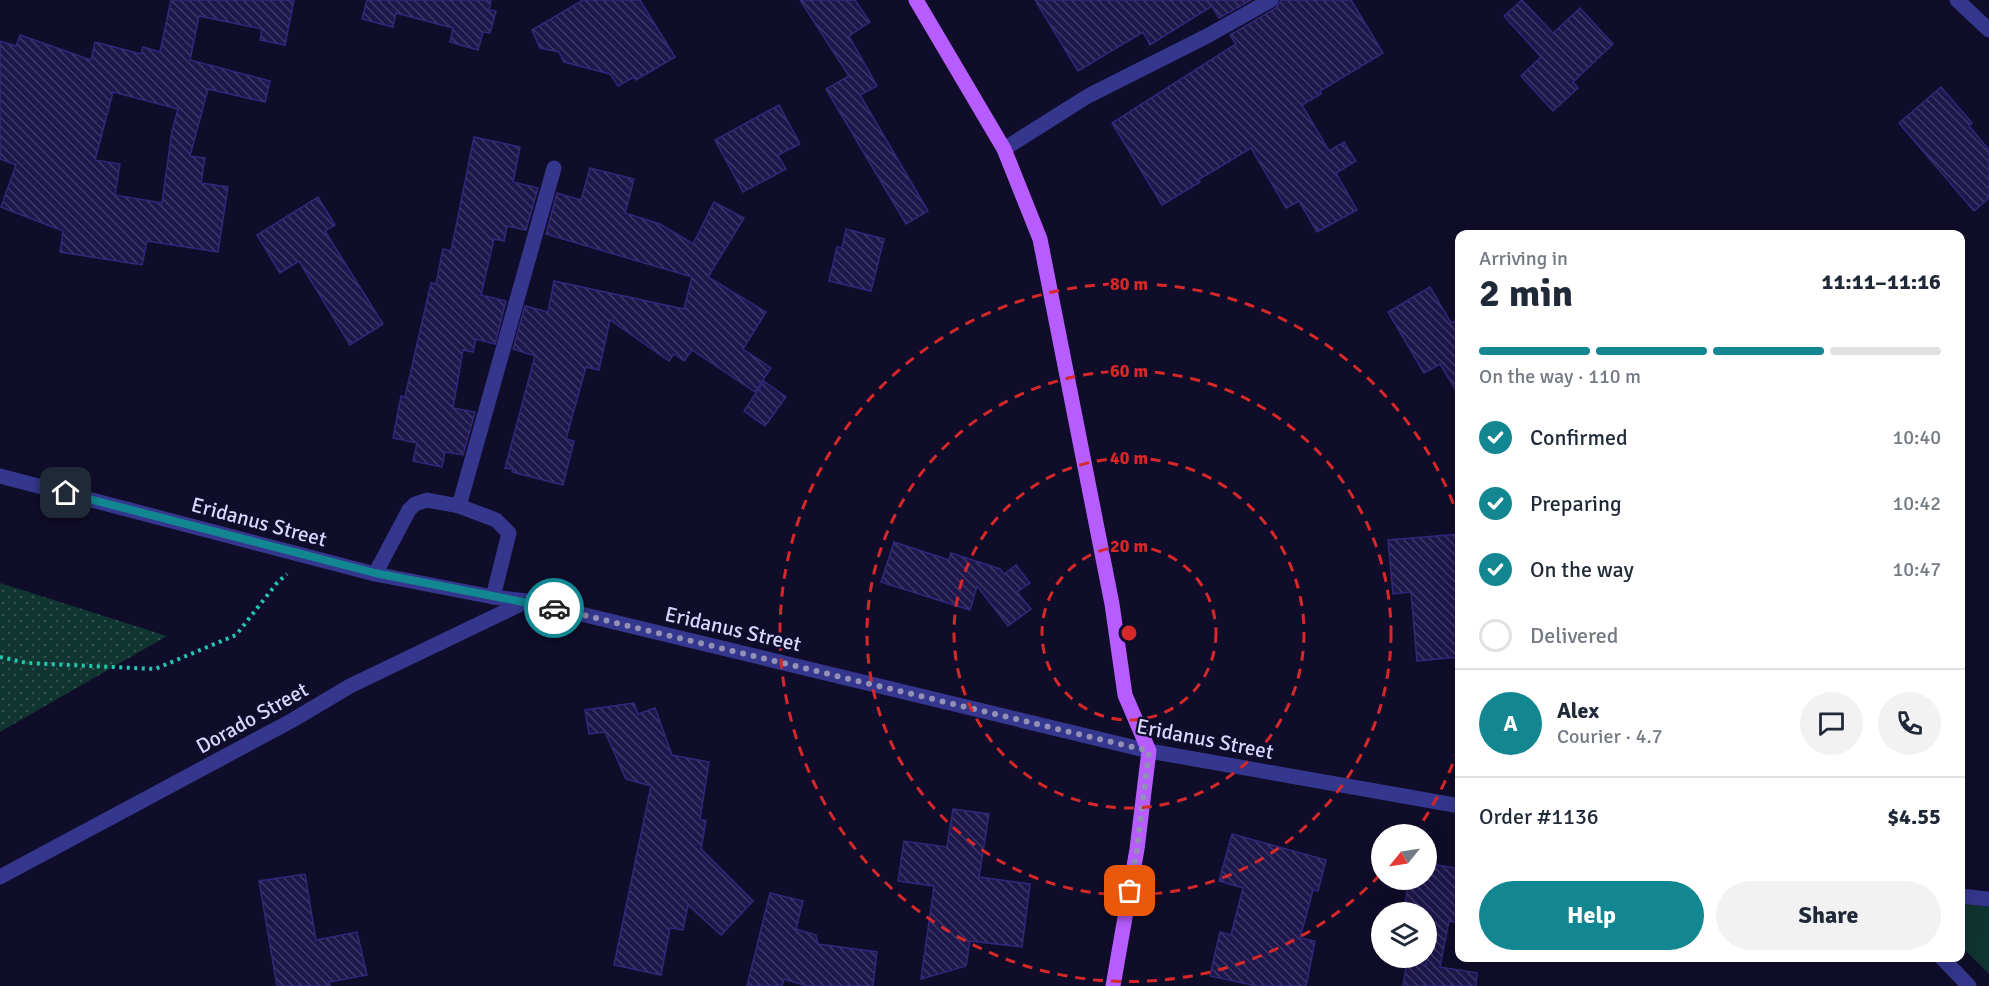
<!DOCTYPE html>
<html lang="en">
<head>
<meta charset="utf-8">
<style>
	body { margin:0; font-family:Signika,sans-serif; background:#f2f2f3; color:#1f2937; height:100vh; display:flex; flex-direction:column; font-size:22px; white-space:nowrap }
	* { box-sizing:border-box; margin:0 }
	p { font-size:20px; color:#747a83 }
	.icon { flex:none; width:33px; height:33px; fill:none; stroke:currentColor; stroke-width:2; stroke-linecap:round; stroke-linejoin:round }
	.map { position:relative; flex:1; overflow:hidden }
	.panel { position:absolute; left:1455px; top:230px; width:510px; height:732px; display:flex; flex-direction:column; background:#fff; border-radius:12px; box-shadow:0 6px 24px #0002 }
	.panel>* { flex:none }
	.needle { width:39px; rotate:240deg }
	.fabs { position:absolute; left:1371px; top:824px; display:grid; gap:12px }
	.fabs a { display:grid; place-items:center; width:66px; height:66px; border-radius:50%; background:#fff; box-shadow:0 6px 24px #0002; font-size:30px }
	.pin { position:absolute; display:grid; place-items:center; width:51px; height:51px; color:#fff; margin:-26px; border-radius:12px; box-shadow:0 3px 9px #0006 }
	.courier { position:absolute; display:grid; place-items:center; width:60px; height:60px; margin:-30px; border:4px solid #128691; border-radius:50%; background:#fff; color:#222; box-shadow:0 2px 8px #0007 }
	.head em { font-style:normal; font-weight:700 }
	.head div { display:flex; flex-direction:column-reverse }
	.head { display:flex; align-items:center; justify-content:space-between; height:102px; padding:0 24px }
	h1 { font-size:39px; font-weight:700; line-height:45px }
	.bar { display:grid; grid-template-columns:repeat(4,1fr); gap:9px 6px; align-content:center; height:72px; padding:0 24px }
	.bar i { height:8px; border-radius:4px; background:#e0e1e3 }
	.bar .current { background:#128691 }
	.bar p { grid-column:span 4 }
	.line { display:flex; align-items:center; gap:15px; padding:0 24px; border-top:2px solid #e0e1e3 }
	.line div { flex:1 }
	.round { display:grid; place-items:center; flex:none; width:63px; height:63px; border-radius:32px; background:#f2f2f3 }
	ol { padding:0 24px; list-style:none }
	li { display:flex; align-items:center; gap:18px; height:66px }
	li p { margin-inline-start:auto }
	li .icon { padding:6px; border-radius:50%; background:#128691; color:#fff; stroke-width:4 }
	li:last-child { color:#747a83 }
	li i { width:33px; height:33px; border:3px solid #e0e1e3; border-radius:50% }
	.cta { display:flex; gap:12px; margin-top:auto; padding:12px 24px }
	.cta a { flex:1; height:69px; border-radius:36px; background:#128691; color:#fff; font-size:24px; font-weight:700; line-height:69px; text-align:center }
	.cta a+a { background:#f2f2f3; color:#1f2937 }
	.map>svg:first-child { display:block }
	.grass { fill:#103430 }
	.park { fill:url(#park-dots) }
	.building { fill:url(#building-back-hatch); stroke:#32277b; stroke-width:1.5; fill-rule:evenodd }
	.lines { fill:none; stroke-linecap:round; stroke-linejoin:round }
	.path { stroke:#23c6b1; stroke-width:4; stroke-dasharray:3 4.5; stroke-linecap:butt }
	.minor { stroke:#34378d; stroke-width:15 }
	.major { stroke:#b75dff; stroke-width:15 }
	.done { stroke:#9290b4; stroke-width:6; stroke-dasharray:0 10.8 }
	.route { stroke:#128691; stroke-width:8 }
	.ring { fill:none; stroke:#d62828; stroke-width:3; stroke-dasharray:10 8 }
	.labels { text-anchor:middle; stroke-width:4.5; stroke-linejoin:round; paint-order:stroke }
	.street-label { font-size:21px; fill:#d8d6ff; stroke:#100d2a }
	.centre { fill:#d62828; stroke:#100d2a; stroke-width:3 }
	.ring-label { font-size:18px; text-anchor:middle; font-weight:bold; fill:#d62828; stroke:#100d2a; stroke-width:4.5; stroke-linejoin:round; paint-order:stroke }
</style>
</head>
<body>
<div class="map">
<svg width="1989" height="986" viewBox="0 0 1989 986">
	<defs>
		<pattern id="park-dots" width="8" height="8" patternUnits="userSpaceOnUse" patternTransform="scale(1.5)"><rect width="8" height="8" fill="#103430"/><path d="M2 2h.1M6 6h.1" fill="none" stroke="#32514f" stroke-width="1.8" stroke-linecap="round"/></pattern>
		<pattern id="building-back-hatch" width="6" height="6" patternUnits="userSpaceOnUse" patternTransform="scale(1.5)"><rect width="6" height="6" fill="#1e174c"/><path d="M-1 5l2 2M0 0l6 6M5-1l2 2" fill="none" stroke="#3e3867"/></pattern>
	</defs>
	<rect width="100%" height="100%" fill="#100d2a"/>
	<!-- grass -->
	<path class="grass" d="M 1960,903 L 1989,907 L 1989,974 L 1961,946 Z"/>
	<!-- park -->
	<path class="park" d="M 0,583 L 167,636 L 0,732 Z"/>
	<!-- building -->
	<g class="building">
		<path d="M 171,0 L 294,0 L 285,45 L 260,40 L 262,29 L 199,16 L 190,60 L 270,81 L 265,102 L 208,89 L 190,156 L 205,158 L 201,183 L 228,187 L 218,252 L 147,241 L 142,265 L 60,252 L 63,231 L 1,207 L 16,165 L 0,159 L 0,41 L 16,46 L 20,35 L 91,60 L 95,42 L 141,54 L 143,47 L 160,52 ZM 113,92 L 178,109 L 172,131 L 162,203 L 115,195 L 120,164 L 95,160 Z"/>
		<path d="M 367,0 L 491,0 L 489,10 L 496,11 L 490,33 L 483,32 L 478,50 L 450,42 L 453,28 L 396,13 L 393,27 L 362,19 Z"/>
		<path d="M 583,0 L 640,0 L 675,57 L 636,80 L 634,77 L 618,86 L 610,74 L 564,62 L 559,52 L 540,48 L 532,30 Z"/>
		<path d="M 800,0 L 855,0 L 870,22 L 849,36 L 877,86 L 860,95 L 928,211 L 906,224 L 826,89 L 849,76 Z"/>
		<path d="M 1035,0 L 1251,0 L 1219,18 L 1212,6 L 1150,45 L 1143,32 L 1078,71 Z"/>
		<path d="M 1281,0 L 1351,0 L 1383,53 L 1320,91 L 1321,94 L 1302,105 L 1329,151 L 1344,142 L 1356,161 L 1336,173 L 1357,210 L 1317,232 L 1299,201 L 1286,208 L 1251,148 L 1198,180 L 1200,182 L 1162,205 L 1112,123 L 1236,44 L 1230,35 L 1276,8 Z"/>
		<path d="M 1522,0 L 1553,33 L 1580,8 L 1613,44 L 1573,82 L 1578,88 L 1553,111 L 1521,76 L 1541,57 L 1504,16 Z"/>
		<path d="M 1941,87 L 1972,123 L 1969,126 L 1989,150 L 1989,198 L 1974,211 L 1899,123 Z"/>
		<path d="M 779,105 L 800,144 L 778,155 L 786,169 L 743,192 L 715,140 Z"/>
		<path d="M 474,137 L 520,147 L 513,182 L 538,188 L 526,230 L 507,226 L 504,241 L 494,239 L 481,295 L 506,301 L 495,344 L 476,339 L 473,352 L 463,350 L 453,408 L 475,412 L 463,455 L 445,452 L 442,467 L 413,461 L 417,443 L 393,438 L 401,396 L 405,397 L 431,283 L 436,284 L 443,249 L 451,251 Z"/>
		<path d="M 590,168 L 634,179 L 625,213 L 660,224 L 693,244 L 714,202 L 744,218 L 708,277 L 766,312 L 743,349 L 771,368 L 755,392 L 692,350 L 684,361 L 674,354 L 669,361 L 610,320 L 599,370 L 586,367 L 566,439 L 574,441 L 563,485 L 512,472 L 513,469 L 505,468 L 535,356 L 513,349 L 525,306 L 548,312 L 554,281 L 684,309 L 692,277 L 546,234 L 557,193 L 581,200 Z"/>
		<path d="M 318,197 L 335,225 L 325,231 L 383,324 L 350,345 L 299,261 L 280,273 L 257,235 Z"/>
		<path d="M 846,229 L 884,239 L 871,291 L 829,281 L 837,247 L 842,248 Z"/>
		<path d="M 1430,287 L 1451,323 L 1460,319 L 1460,397 L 1440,364 L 1424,373 L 1388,312 Z"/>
		<path d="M 764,381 L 786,397 L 765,426 L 744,411 Z"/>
		<path d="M 1460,534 L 1460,657 L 1417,661 L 1411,592 L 1393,594 L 1388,540 Z"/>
		<path d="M 894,542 L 949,560 L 951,553 L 1000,569 L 1004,574 L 1016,565 L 1030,583 L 1017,592 L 1031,609 L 1008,626 L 977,586 L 970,610 L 881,582 Z"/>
		<path d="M 634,703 L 638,714 L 655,708 L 672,755 L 709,762 L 700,819 L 706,821 L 701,849 L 753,901 L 721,935 L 688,905 L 683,930 L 670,928 L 661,975 L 614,965 L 651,786 L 626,779 L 605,732 L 589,734 L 585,710 Z"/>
		<path d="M 953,809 L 989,814 L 979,877 L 1030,884 L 1022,947 L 970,941 L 966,966 L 921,979 L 934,886 L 898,881 L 904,841 L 947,847 Z"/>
		<path d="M 1232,834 L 1326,860 L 1318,891 L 1313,890 L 1300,938 L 1315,941 L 1306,986 L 1257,986 L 1210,976 L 1220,932 L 1231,935 L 1243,888 L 1219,881 Z"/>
		<path d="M 1426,863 L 1460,869 L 1460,923 L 1449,921 L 1440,967 L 1477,973 L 1476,986 L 1403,986 L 1407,961 L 1426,965 L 1426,912 L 1404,912 L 1409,879 L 1426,879 Z"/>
		<path d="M 305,874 L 316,940 L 357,932 L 367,975 L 329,982 L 330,986 L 277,986 L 259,881 Z"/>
		<path d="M 770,893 L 803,901 L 796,929 L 816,935 L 818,944 L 877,952 L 873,986 L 807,986 L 784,979 L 782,986 L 747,986 Z"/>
	</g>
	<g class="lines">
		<!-- path -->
		<path class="path" d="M 0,657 L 27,663 L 155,669 L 236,635 L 277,583 L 287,574"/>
		<!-- minor -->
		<g class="minor">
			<path d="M 1957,0 L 1989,30"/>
			<path d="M 1004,149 L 1088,96 L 1209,35 L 1271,0"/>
			<path d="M 0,476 L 375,574 L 493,597 L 527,601 L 1149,751 L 1460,806"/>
			<path d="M 459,506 L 554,168"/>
			<path d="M 375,574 L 409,510 L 415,504 L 427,500 L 459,506 L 496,520 L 509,533 L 493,597"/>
			<path d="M 0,877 L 291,721 L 350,686 L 527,601"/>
			<path d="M 1960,896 L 1989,899"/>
			<path d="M 1941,957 L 1969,986"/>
		</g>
		<!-- major -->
		<path class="major" d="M 916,0 L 1004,149 L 1040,239 L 1112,604 L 1125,695 L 1149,751 L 1137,849 L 1113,986"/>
	</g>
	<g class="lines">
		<!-- done -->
		<path class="done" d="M 554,608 L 1149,751 L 1137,849 L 1130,891"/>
		<!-- route -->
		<path class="route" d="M 66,493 L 375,573 L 554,608"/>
	</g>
	<!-- distance rings -->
	<g class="ring">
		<circle cx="1129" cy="633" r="87"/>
		<circle cx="1129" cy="633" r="175"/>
		<circle cx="1129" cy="633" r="262"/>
		<path d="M1459 747A349 349 0 0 1 1415 833M1380 875A349 349 0 1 1 1459 519"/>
	</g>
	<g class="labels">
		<!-- street labels -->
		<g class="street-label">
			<text transform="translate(259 522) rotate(15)" y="7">Eridanus Street</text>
			<text transform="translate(733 629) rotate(13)" y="7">Eridanus Street</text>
			<text transform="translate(252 718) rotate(-29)" y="7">Dorado Street</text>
			<text transform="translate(1205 739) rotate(11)" y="7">Eridanus Street</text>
		</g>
	</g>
	<circle cx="1129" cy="633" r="9" class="centre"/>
	<g class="ring-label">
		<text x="1129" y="290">80 m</text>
		<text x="1129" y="377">60 m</text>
		<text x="1129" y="464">40 m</text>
		<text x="1129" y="552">20 m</text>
	</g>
</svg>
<div class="fabs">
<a><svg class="needle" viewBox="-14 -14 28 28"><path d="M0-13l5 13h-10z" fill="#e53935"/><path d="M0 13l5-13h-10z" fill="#747a83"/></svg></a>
<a><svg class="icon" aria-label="layers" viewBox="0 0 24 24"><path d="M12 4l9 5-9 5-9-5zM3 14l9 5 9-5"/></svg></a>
</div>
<div class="pin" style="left:1130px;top:891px;background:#ea580c"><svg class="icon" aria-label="bag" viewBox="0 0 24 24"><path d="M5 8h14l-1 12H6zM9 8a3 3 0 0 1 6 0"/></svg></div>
<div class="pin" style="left:66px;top:493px;background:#1f2937"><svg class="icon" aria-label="home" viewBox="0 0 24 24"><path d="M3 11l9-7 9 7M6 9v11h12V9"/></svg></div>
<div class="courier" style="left:554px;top:608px"><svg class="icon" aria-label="car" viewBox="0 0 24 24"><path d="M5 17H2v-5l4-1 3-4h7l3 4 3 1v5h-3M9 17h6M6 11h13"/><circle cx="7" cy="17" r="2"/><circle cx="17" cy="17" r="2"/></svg></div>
<section class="panel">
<div class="head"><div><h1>2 min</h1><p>Arriving in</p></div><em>11:11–11:16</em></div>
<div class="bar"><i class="current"></i><i class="current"></i><i class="current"></i><i></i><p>On the way · 110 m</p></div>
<ol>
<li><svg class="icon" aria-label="check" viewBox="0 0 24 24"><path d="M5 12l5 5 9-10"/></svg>Confirmed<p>10:40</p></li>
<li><svg class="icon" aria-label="check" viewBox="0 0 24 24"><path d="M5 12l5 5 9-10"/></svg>Preparing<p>10:42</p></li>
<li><svg class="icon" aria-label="check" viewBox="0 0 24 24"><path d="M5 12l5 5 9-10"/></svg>On the way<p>10:47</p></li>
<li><i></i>Delivered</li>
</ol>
<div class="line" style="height:108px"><b class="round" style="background:#128691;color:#fff">A</b><div><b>Alex</b><p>Courier · 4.7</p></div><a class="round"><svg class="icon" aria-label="chat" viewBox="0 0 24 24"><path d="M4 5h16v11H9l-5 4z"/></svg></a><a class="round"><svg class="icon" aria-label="phone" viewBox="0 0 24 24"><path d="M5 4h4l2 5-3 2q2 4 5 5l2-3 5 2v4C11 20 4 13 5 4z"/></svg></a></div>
<div class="line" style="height:78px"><div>Order #1136</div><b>$4.55</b></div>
<div class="cta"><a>Help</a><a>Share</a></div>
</section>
</div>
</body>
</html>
